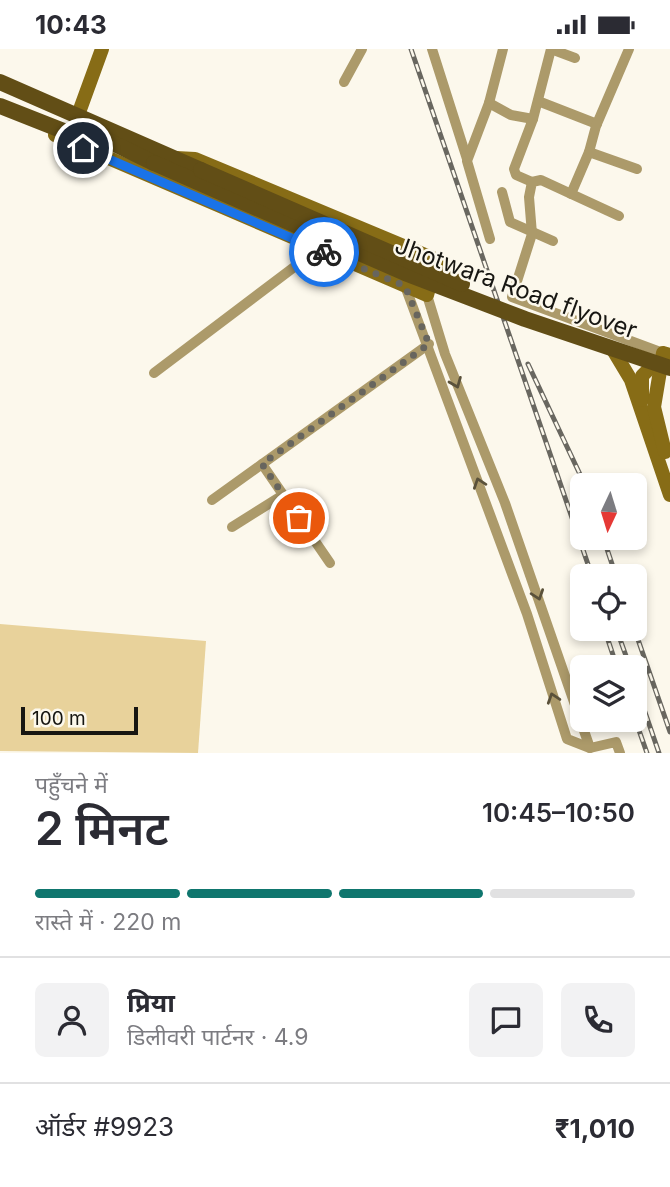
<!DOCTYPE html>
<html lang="hi">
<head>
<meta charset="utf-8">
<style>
	body { margin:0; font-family:Inter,"Noto Sans Devanagari",sans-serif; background:#f2f2f3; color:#2b2b33; height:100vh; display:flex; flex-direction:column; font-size:26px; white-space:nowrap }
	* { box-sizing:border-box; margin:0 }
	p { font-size:23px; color:#7c7c81 }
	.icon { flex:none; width:38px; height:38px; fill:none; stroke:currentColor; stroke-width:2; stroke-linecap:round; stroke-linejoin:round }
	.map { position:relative; height:704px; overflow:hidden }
	.details { display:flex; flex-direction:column; background:#fff; flex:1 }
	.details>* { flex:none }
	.needle { width:46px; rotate:184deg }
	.buttons { position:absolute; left:570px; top:424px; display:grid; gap:14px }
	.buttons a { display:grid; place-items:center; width:77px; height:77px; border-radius:10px; background:#fff; box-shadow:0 4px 10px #0003; font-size:35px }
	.scale { position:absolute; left:21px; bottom:18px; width:117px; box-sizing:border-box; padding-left:7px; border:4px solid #171612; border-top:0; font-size:19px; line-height:24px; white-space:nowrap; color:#171612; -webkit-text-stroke:5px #fcf8ec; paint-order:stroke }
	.pin { position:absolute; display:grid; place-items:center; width:60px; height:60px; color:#fff; margin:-30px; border:4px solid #fff; border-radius:50%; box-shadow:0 2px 7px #0007 }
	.courier { position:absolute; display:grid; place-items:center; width:70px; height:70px; margin:-35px; border:5px solid #1a73e8; border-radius:50%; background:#fff; color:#222; box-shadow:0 2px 9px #0007 }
	.summary em { font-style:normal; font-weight:600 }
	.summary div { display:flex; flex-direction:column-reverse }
	.summary { display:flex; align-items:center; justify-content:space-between; height:119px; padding:0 35px }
	h1 { font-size:46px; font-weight:600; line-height:52px }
	.bar { display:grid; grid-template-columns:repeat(4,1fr); gap:10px 7px; align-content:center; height:84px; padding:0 35px }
	.bar i { height:9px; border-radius:5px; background:#e1e1e2 }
	.bar .selected { background:#0f766e }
	.bar p { grid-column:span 4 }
	.line { display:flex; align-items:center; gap:18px; padding:0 35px; border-top:2px solid #e1e1e2 }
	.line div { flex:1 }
	.round { display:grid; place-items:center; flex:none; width:74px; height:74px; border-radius:10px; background:#f2f2f3 }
	.status { display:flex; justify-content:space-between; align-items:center; height:49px; padding:0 35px; background:#fff; direction:ltr }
	.status svg { height:19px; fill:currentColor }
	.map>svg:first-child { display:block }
	.green { fill:#e8d29b }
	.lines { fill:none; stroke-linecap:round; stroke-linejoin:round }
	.street { stroke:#ac9a6a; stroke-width:10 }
	.secondary { stroke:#876c16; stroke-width:14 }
	.primary { stroke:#624e16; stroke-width:16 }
	.rail-casing { stroke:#696760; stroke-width:5 }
	.rail { stroke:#fcf8ec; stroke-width:2.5; stroke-dasharray:8; stroke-linecap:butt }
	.primary-bridge { stroke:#624e16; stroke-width:16 }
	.oneway { stroke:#5a513a }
	.done { stroke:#67655e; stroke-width:7; stroke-dasharray:0 12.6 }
	.route { stroke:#1a73e8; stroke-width:9 }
	.labels { text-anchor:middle; stroke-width:5; stroke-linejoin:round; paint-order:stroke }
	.street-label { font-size:24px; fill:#171612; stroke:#fcf8ec }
</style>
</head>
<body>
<div class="status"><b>10:43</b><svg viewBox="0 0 49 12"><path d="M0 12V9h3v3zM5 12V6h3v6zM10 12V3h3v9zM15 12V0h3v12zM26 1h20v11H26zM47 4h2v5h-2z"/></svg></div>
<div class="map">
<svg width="670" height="704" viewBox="0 0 670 704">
	<rect width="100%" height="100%" fill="#fcf8ec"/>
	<!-- green -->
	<path class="green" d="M 0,575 L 206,592 L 198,704 L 0,702 Z"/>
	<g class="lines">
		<!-- street -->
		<g class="street">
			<path d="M 432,0 L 467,110"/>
			<path d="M 551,0 L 575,9"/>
			<path d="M 344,33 L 362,0"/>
			<path d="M 538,52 L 597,75"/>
			<path d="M 489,54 L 511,66 L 533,70 L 514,120 L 516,126 L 532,133"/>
			<path d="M 533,70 L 551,0"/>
			<path d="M 589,103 L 596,77 L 629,0"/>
			<path d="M 502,143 L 510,173 L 553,192"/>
			<path d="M 571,145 L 589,103 L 637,120"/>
			<path d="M 619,167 L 541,131 L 532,133 L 529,148 L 532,185 L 512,248 L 663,304"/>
			<path d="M 490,190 L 467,112 L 489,54 L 503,0"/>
			<path d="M 405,237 L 527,565 L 567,690 L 590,699 L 616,693 L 620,704"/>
			<path d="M 427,246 L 445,305 L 505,454 L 590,699"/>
			<path d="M 154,324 L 318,200"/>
			<path d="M 262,415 L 330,514"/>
			<path d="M 212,451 L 429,295"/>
			<path d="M 232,478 L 283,446"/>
		</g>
		<!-- secondary -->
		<g class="secondary">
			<path d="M 78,66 L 102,0"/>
			<path d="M 55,86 L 427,246 L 437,211 L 195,110 L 176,109"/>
			<path d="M 613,301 L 631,331 L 670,446"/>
			<path d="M 642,351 L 642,327 L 655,314"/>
			<path d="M 665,403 L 654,358 L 663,304 L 670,306"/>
		</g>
		<!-- primary -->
		<g class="primary">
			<path d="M 0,33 L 201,121"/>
			<path d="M 0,57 L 99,96"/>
			<path d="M 90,83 L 154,114"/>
		</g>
		<defs>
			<g id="rail">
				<path d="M 411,0 L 592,527"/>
				<path d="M 528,315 L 585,436"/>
				<path d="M 603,488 L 616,527"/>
				<path d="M 604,579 L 617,618"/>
				<path d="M 616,579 L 630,618"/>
				<path d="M 634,579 L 670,683"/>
				<path d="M 635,634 L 659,704"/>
				<path d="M 635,670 L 647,704"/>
			</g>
		</defs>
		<!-- rail casing -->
		<use href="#rail" class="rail-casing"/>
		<!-- rail -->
		<use href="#rail" class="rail"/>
		<!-- primary-bridge -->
		<g class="primary-bridge">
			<path d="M 154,114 L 405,224 L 525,270 L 670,319"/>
			<path d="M 201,121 L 462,235"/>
		</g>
	</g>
	<!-- one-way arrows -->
	<defs><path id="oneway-chevron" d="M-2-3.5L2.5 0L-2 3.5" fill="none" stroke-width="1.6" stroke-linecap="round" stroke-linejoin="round" transform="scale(1.75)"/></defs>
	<g class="oneway">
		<use href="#oneway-chevron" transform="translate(456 334) rotate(68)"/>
		<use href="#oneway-chevron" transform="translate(479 434) rotate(-109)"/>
		<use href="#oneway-chevron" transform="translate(538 546) rotate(71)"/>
		<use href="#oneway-chevron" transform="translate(553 649) rotate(-108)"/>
	</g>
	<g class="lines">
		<!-- done -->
		<path class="done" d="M 299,469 L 262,415 L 429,295 L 405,237 L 324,203"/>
		<!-- route -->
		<path class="route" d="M 83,99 L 324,203"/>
	</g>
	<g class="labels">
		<!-- street labels -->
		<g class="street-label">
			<text transform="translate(516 239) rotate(20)" y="8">Jhotwara Road flyover</text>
		</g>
	</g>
</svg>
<div class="buttons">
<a><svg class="needle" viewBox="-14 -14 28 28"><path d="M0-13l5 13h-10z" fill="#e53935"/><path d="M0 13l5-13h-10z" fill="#7c7c81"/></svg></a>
<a><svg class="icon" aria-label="locate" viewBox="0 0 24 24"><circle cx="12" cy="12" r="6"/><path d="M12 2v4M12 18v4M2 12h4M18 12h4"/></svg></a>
<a><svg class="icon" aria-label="layers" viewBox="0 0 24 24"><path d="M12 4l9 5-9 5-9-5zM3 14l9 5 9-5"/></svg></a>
</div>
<div class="scale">100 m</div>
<div class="pin" style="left:299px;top:469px;background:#ea580c"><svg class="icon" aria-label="bag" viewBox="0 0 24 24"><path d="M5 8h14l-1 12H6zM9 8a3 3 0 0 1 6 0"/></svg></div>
<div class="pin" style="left:83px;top:99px;background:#1f2937"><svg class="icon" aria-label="home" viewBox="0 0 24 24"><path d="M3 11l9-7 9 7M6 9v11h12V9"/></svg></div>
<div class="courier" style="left:324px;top:203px"><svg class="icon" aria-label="bike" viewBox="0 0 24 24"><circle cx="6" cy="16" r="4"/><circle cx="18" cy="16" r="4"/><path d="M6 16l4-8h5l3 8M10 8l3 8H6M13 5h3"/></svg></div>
</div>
<section class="details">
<div class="summary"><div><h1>2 मिनट</h1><p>पहुँचने में</p></div><em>10:45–10:50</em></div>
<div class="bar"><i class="selected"></i><i class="selected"></i><i class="selected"></i><i></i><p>रास्ते में · 220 m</p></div>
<div class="line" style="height:126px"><a class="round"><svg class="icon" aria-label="person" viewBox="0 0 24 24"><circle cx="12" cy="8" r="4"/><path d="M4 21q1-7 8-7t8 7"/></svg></a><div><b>प्रिया</b><p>डिलीवरी पार्टनर · 4.9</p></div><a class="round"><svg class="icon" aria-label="chat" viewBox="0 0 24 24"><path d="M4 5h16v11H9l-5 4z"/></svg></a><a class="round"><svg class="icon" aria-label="phone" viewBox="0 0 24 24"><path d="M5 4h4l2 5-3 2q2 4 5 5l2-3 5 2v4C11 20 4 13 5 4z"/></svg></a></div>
<div class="line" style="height:91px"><div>ऑर्डर #9923</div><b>₹1,010</b></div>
</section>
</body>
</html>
